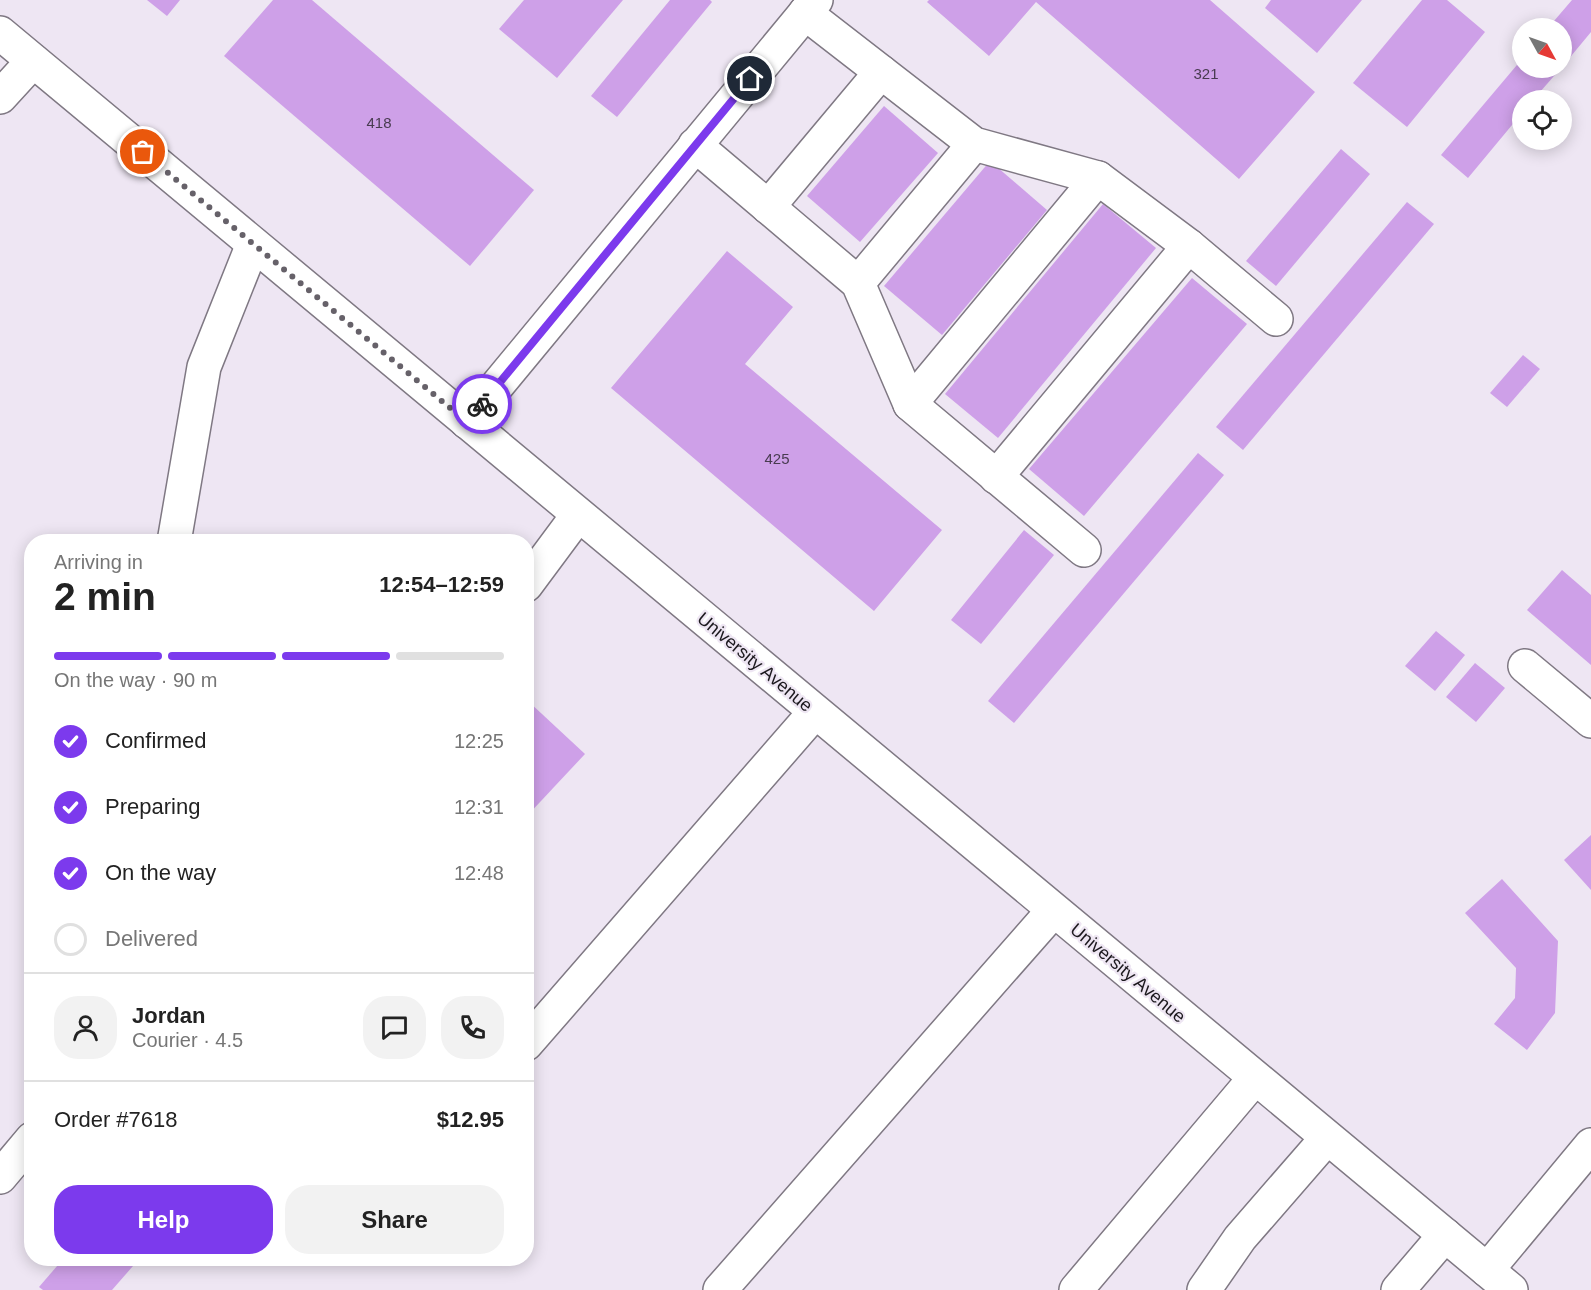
<!DOCTYPE html>
<html lang="en">
<head>
<meta charset="utf-8">
<style>
	body { margin:0; font-family:Arial,sans-serif; background:#f2f2f2; color:#222; height:100vh; display:flex; flex-direction:column; font-size:22px; white-space:nowrap }
	* { box-sizing:border-box; margin:0 }
	p { font-size:20px; color:#767676 }
	.icon { flex:none; width:33px; height:33px; fill:none; stroke:currentColor; stroke-width:2; stroke-linecap:round; stroke-linejoin:round }
	.map { position:relative; flex:1; overflow:hidden }
	.panel { position:absolute; left:24px; top:534px; width:510px; height:732px; display:flex; flex-direction:column; background:#fff; border-radius:24px; box-shadow:0 3px 15px #0003 }
	.panel>* { flex:none }
	.needle { width:39px; rotate:130deg }
	.buttons { position:absolute; left:1512px; top:18px; display:grid; gap:12px }
	.buttons a { display:grid; place-items:center; width:60px; height:60px; border-radius:50%; background:#fff; box-shadow:0 3px 15px #0003; font-size:30px }
	.pin { position:absolute; display:grid; place-items:center; width:51px; height:51px; color:#fff; margin:-26px; border:3px solid #fff; border-radius:50%; box-shadow:0 2px 6px #0007 }
	.courier { position:absolute; display:grid; place-items:center; width:60px; height:60px; margin:-30px; border:4px solid #7c3aed; border-radius:50%; background:#fff; color:#222; box-shadow:0 2px 8px #0007 }
	.head em { font-style:normal; font-weight:800 }
	.head div { display:flex; flex-direction:column-reverse }
	.head { display:flex; align-items:center; justify-content:space-between; height:102px; padding:0 30px }
	h1 { font-size:39px; font-weight:800; line-height:45px }
	.bar { display:grid; grid-template-columns:repeat(4,1fr); gap:9px 6px; align-content:center; height:72px; padding:0 30px }
	.bar i { height:8px; border-radius:4px; background:#e0e0e0 }
	.bar .on { background:#7c3aed }
	.bar p { grid-column:span 4 }
	.line { display:flex; align-items:center; gap:15px; padding:0 30px; border-top:2px solid #e0e0e0 }
	.line div { flex:1 }
	.round { display:grid; place-items:center; flex:none; width:63px; height:63px; border-radius:24px; background:#f2f2f2 }
	ol { padding:0 30px; list-style:none }
	li { display:flex; align-items:center; gap:18px; height:66px }
	li p { margin-inline-start:auto }
	li .icon { padding:6px; border-radius:50%; background:#7c3aed; color:#fff; stroke-width:4 }
	li:last-child { color:#767676 }
	li i { width:33px; height:33px; border:3px solid #e0e0e0; border-radius:50% }
	.primary-button { display:flex; gap:12px; margin-top:auto; padding:12px 30px }
	.primary-button a { flex:1; height:69px; border-radius:24px; background:#7c3aed; color:#fff; font-size:24px; font-weight:800; line-height:69px; text-align:center }
	.primary-button a+a { background:#f2f2f2; color:#222 }
	.map>svg:first-child { display:block }
	.building { fill:#cea0e8 }
	.lines { fill:none; stroke-linecap:round; stroke-linejoin:round }
	.minor-casing { stroke:#7f7883; stroke-width:36 }
	.minor { stroke:#fff; stroke-width:33 }
	.done { stroke:#666169; stroke-width:6; stroke-dasharray:0 10.8 }
	.route { stroke:#7c3aed; stroke-width:8 }
	.labels { text-anchor:middle; stroke-width:4.5; stroke-linejoin:round; paint-order:stroke }
	.number-label { font-size:15px; fill:#483b50 }
	.street-label { font-size:18px; fill:#1c191e; stroke:#eee6f3 }
</style>
</head>
<body>
<div class="map">
<svg width="1591" height="1290" viewBox="0 0 1591 1290">
	<rect width="100%" height="100%" fill="#eee6f3"/>
	<!-- building -->
	<g class="building">
		<path d="M 147,0 L 180,0 L 167,16 Z"/>
		<path d="M 273,0 L 312,0 L 534,190 L 470,266 L 224,56 Z"/>
		<path d="M 524,0 L 623,0 L 557,78 L 499,29 Z"/>
		<path d="M 670,0 L 710,0 L 712,2 L 617,117 L 591,96 Z"/>
		<path d="M 929,0 L 1210,0 L 1315,92 L 1239,179 L 1036,2 L 989,56 L 927,2 Z"/>
		<path d="M 1271,0 L 1362,0 L 1317,53 L 1265,8 Z"/>
		<path d="M 1422,0 L 1447,0 L 1485,32 L 1407,127 L 1353,83 Z"/>
		<path d="M 1572,0 L 1591,0 L 1591,32 L 1562,67 L 1562,28 L 1548,28 Z"/>
		<path d="M 1522,59 L 1522,68 L 1561,68 L 1533,100 L 1522,100 L 1522,113 L 1468,178 L 1441,155 Z"/>
		<path d="M 884,106 L 938,153 L 860,242 L 807,196 Z"/>
		<path d="M 1341,149 L 1370,174 L 1276,286 L 1246,261 Z"/>
		<path d="M 990,161 L 1047,210 L 942,335 L 884,286 Z"/>
		<path d="M 1407,202 L 1434,224 L 1243,450 L 1216,427 Z"/>
		<path d="M 1103,204 L 1156,248 L 998,438 L 945,394 Z"/>
		<path d="M 727,251 L 793,307 L 745,364 L 942,530 L 874,611 L 611,388 Z"/>
		<path d="M 1192,278 L 1247,324 L 1084,516 L 1029,469 Z"/>
		<path d="M 1523,355 L 1540,369 L 1507,407 L 1490,393 Z"/>
		<path d="M 1198,453 L 1224,475 L 1014,723 L 988,701 Z"/>
		<path d="M 1024,530 L 1054,555 L 981,644 L 951,620 Z"/>
		<path d="M 1562,570 L 1591,595 L 1591,665 L 1527,610 Z"/>
		<path d="M 1436,631 L 1465,655 L 1435,691 L 1405,666 Z"/>
		<path d="M 1475,663 L 1505,688 L 1476,722 L 1446,697 Z"/>
		<path d="M 528,701 L 585,754 L 526,817 L 526,703 Z"/>
		<path d="M 1591,835 L 1591,890 L 1564,860 Z"/>
		<path d="M 1502,879 L 1558,941 L 1555,1013 L 1527,1050 L 1494,1024 L 1515,998 L 1516,968 L 1465,913 Z"/>
		<path d="M 64,1258 L 140,1258 L 112,1290 L 43,1290 L 39,1287 Z"/>
	</g>
	<g class="lines">
		<defs>
			<g id="minor">
				<path d="M 805,13 L 974,144 L 1098,178 L 1189,246 L 1276,319"/>
				<path d="M 0,33 L 1511,1290"/>
				<path d="M 0,97 L 33,61"/>
				<path d="M 695,145 L 858,283 L 910,404 L 1084,550"/>
				<path d="M 768,207 L 881,72"/>
				<path d="M 858,283 L 974,144"/>
				<path d="M 910,404 L 1098,178"/>
				<path d="M 467,422 L 816,0"/>
				<path d="M 996,477 L 1189,246"/>
				<path d="M 174,542 L 204,367 L 253,244"/>
				<path d="M 526,585 L 578,515"/>
				<path d="M 1525,666 L 1591,721"/>
				<path d="M 526,1044 L 815,712"/>
				<path d="M 0,1177 L 32,1139"/>
				<path d="M 1487,1270 L 1591,1145"/>
				<path d="M 720,1290 L 1053,911"/>
				<path d="M 1076,1290 L 1255,1078"/>
				<path d="M 1204,1290 L 1240,1238 L 1327,1138"/>
				<path d="M 1398,1290 L 1445,1235"/>
			</g>
		</defs>
		<!-- minor casing -->
		<use href="#minor" class="minor-casing"/>
		<!-- minor -->
		<use href="#minor" class="minor"/>
	</g>
	<g class="lines">
		<!-- done -->
		<path class="done" d="M 143,152 L 467,422 L 482,404"/>
		<!-- route -->
		<path class="route" d="M 482,404 L 750,79"/>
	</g>
	<g class="labels">
		<!-- number labels -->
		<g class="number-label">
			<text x="1206" y="79">321</text>
			<text x="379" y="128">418</text>
			<text x="777" y="464">425</text>
		</g>
		<!-- street labels -->
		<g class="street-label">
			<text transform="translate(755 662) rotate(40)" y="6">University Avenue</text>
			<text transform="translate(1128 973) rotate(40)" y="6">University Avenue</text>
		</g>
	</g>
</svg>
<div class="buttons">
<a><svg class="needle" viewBox="-14 -14 28 28"><path d="M0-13l5 13h-10z" fill="#e53935"/><path d="M0 13l5-13h-10z" fill="#767676"/></svg></a>
<a><svg class="icon" aria-label="locate" viewBox="0 0 24 24"><circle cx="12" cy="12" r="6"/><path d="M12 2v4M12 18v4M2 12h4M18 12h4"/></svg></a>
</div>
<div class="pin" style="left:143px;top:152px;background:#ea580c"><svg class="icon" aria-label="bag" viewBox="0 0 24 24"><path d="M5 8h14l-1 12H6zM9 8a3 3 0 0 1 6 0"/></svg></div>
<div class="pin" style="left:750px;top:79px;background:#1f2937"><svg class="icon" aria-label="home" viewBox="0 0 24 24"><path d="M3 11l9-7 9 7M6 9v11h12V9"/></svg></div>
<div class="courier" style="left:482px;top:404px"><svg class="icon" aria-label="bike" viewBox="0 0 24 24"><circle cx="6" cy="16" r="4"/><circle cx="18" cy="16" r="4"/><path d="M6 16l4-8h5l3 8M10 8l3 8H6M13 5h3"/></svg></div>
<section class="panel">
<div class="head"><div><h1>2 min</h1><p>Arriving in</p></div><em>12:54–12:59</em></div>
<div class="bar"><i class="on"></i><i class="on"></i><i class="on"></i><i></i><p>On the way · 90 m</p></div>
<ol>
<li><svg class="icon" aria-label="check" viewBox="0 0 24 24"><path d="M5 12l5 5 9-10"/></svg>Confirmed<p>12:25</p></li>
<li><svg class="icon" aria-label="check" viewBox="0 0 24 24"><path d="M5 12l5 5 9-10"/></svg>Preparing<p>12:31</p></li>
<li><svg class="icon" aria-label="check" viewBox="0 0 24 24"><path d="M5 12l5 5 9-10"/></svg>On the way<p>12:48</p></li>
<li><i></i>Delivered</li>
</ol>
<div class="line" style="height:108px"><a class="round"><svg class="icon" aria-label="person" viewBox="0 0 24 24"><circle cx="12" cy="8" r="4"/><path d="M4 21q1-7 8-7t8 7"/></svg></a><div><b>Jordan</b><p>Courier · 4.5</p></div><a class="round"><svg class="icon" aria-label="chat" viewBox="0 0 24 24"><path d="M4 5h16v11H9l-5 4z"/></svg></a><a class="round"><svg class="icon" aria-label="phone" viewBox="0 0 24 24"><path d="M5 4h4l2 5-3 2q2 4 5 5l2-3 5 2v4C11 20 4 13 5 4z"/></svg></a></div>
<div class="line" style="height:78px"><div>Order #7618</div><b>$12.95</b></div>
<div class="primary-button"><a>Help</a><a>Share</a></div>
</section>
</div>
</body>
</html>
